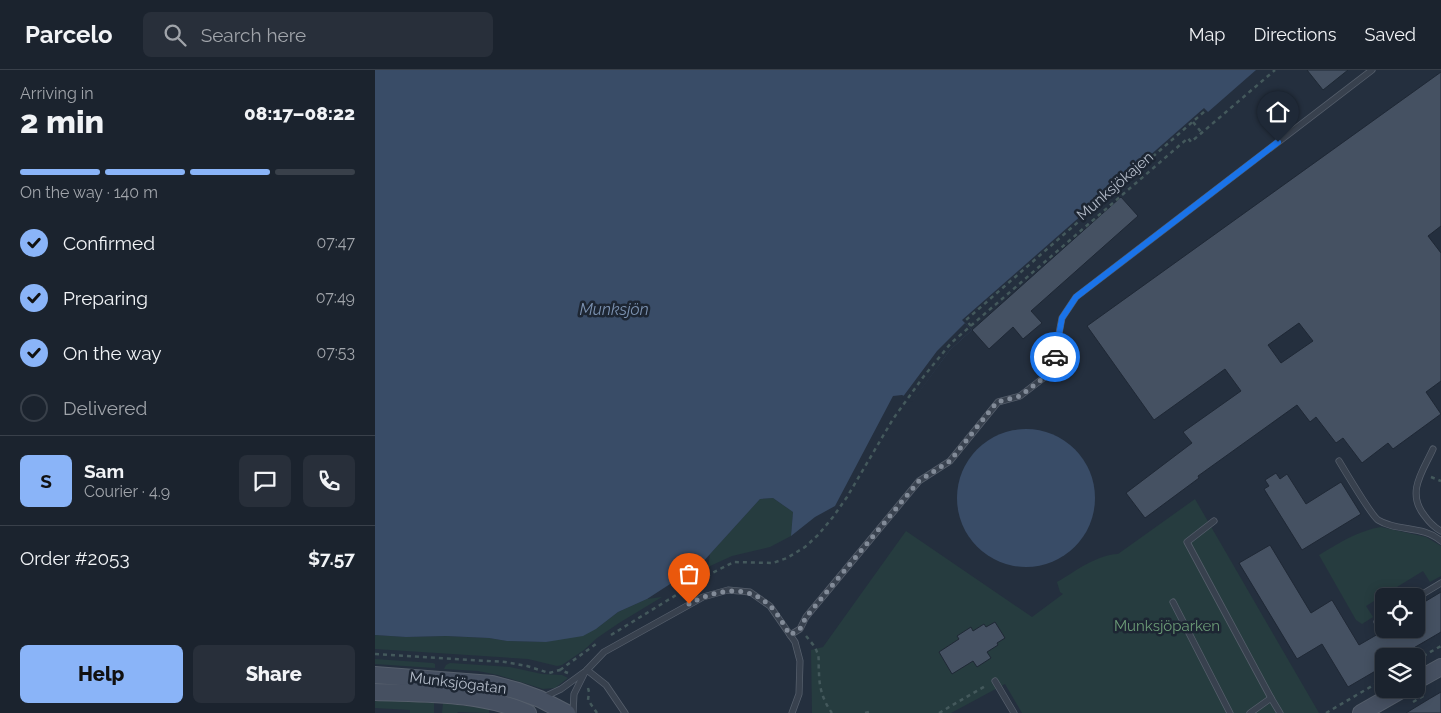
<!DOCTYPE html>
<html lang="en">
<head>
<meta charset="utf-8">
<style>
	body { margin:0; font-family:Raleway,sans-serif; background:#282f3a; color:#f1f3f6; height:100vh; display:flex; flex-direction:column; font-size:19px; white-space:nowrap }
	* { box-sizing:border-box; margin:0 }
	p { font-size:16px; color:#a0a4aa }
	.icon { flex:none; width:28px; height:28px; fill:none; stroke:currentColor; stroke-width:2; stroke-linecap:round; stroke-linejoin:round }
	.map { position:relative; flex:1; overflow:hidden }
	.drawer { display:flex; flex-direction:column; background:#1b232e; width:375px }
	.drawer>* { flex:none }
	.controls { position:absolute; left:1000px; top:518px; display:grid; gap:10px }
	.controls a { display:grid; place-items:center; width:50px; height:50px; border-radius:8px; background:#1b232e; box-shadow:0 2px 12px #0003,0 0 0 1px #39404a; font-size:25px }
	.pin { position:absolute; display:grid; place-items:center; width:42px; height:42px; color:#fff; margin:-51px -21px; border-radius:50% 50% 50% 0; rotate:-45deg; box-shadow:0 0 5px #0007 }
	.pin .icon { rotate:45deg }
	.courier { position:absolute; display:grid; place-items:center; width:50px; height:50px; margin:-25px; border:4px solid #1a73e8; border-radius:50%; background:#fff; color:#222; box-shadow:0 1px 6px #0007 }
	.head em { font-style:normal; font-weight:800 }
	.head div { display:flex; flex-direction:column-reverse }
	.head { display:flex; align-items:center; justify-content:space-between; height:85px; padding:0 20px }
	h1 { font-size:32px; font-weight:800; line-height:38px }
	.bar { display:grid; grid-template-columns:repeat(4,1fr); gap:8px 5px; align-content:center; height:60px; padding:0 20px }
	.bar i { height:6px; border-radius:4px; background:#39404a }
	.bar .selected { background:#8ab4f8 }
	.bar p { grid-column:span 4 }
	.line { display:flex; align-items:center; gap:12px; padding:0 20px; border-top:1px solid #39404a }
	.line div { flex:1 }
	.round { display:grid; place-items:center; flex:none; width:52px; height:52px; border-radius:8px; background:#282f3a }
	ol { padding:0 20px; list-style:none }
	li { display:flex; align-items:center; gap:15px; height:55px }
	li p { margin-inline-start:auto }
	li .icon { padding:5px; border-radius:50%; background:#8ab4f8; color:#111; stroke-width:4 }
	li:last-child { color:#a0a4aa }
	li i { width:28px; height:28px; border:2px solid #39404a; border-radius:50% }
	.action { display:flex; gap:10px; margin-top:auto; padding:10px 20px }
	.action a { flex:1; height:58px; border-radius:8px; background:#8ab4f8; color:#111; font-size:20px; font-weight:800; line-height:58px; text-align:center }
	.action a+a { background:#282f3a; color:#f1f3f6 }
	header { display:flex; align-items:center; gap:30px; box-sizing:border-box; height:70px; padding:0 25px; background:#1b232e; border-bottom:1px solid #39404a }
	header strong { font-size:24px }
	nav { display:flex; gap:28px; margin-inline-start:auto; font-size:18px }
	.search { width:350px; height:45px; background:#282f3a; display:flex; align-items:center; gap:12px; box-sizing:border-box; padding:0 18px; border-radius:8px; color:#a0a4aa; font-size:19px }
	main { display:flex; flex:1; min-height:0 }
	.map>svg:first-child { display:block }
	.green { fill:#263c3f }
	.water { fill:#394c67 }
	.pier { fill:#242f3e }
	.building { fill:#455162; stroke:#1f2835; fill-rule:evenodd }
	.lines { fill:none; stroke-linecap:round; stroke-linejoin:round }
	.service-casing { stroke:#565f6c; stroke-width:7 }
	.secondary-casing { stroke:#565f6c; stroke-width:18 }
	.path { stroke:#44595c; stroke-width:2.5; stroke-dasharray:4 4; stroke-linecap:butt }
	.service { stroke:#38414e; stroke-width:5.5 }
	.secondary { stroke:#465061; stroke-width:16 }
	.done { stroke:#828b98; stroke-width:5; stroke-dasharray:0 9 }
	.route { stroke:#1a73e8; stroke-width:6 }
	.labels { text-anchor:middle; stroke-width:5; stroke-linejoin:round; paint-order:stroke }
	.street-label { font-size:15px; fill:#b4bcc9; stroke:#1d2633 }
	.park-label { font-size:15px; fill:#6b9a76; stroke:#1d2633 }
	.water-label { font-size:16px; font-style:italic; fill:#7c92b1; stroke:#1d2633 }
</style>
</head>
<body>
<header>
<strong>Parcelo</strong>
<div class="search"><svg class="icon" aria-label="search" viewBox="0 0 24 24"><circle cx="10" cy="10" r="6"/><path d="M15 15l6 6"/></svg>Search here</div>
<nav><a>Map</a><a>Directions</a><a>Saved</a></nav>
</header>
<main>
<section class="drawer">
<div class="head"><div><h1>2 min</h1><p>Arriving in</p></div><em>08:17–08:22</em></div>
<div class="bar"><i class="selected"></i><i class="selected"></i><i class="selected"></i><i></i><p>On the way · 140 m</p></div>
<ol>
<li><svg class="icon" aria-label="check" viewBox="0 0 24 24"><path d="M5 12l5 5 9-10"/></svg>Confirmed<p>07:47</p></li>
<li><svg class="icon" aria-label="check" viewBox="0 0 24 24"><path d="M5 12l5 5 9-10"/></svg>Preparing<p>07:49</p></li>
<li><svg class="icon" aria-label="check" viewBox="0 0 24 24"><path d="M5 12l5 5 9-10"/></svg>On the way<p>07:53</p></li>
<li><i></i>Delivered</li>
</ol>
<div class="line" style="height:90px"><b class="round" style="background:#8ab4f8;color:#111">S</b><div><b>Sam</b><p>Courier · 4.9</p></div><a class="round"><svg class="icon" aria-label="chat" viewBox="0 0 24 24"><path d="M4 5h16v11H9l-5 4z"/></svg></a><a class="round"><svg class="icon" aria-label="phone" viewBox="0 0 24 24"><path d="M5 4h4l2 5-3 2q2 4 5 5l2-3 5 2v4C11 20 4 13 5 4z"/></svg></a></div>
<div class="line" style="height:65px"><div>Order #2053</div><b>$7.57</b></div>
<div class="action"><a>Help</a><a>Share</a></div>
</section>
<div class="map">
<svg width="1066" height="643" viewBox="0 0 1066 643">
	<rect width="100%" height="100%" fill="#242f3e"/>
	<!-- green -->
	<g class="green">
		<path d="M 398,428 L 418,442 L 416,466 L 395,477 L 357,486 L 333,497 L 335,484 L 385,429 Z"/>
		<path d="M 820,429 L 944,643 L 647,643 L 630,614 L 576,643 L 437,643 L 436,580 L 448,577 L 531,461 L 657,547 L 688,524 L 685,522 L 682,512 C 701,501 721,485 743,484 Z"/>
		<path d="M 1006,457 L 1051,467 L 1066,476 L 1066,506 L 1055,512 L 1048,501 L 991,536 L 998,547 L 987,554 L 981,550 L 944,485 C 964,473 982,461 1006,457 Z"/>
		<path d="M 287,527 L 244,553 L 222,568 L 209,580 L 187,595 L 182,596 L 153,589 L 0,579 L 0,565 L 31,567 L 71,566 L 114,568 L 132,571 L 171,572 L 221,559 L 243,542 L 272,529 Z"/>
		<path d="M 0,589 L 58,593 L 60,594 L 60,598 L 0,594 Z"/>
		<path d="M 75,593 L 135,597 L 167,604 L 187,605 L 193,608 L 180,618 L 168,619 L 123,605 L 103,601 L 69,599 L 71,595 Z"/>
		<path d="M 0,629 L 59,633 L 59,643 L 35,643 L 35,640 L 0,638 Z"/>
		<path d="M 68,633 L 114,639 L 114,643 L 83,642 L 82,643 L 67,643 Z"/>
	</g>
	<!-- water -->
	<g class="water">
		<path d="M 0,0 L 881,0 L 833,42 L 829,38 L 587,250 L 597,260 L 575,280 L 538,330 L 527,325 L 518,326 L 460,436 L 440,447 L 416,466 L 418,442 L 398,428 L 385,429 L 326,494 L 272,529 L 243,542 L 221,559 L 208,566 L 171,572 L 132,571 L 114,568 L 71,566 L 31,567 L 0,565 Z"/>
		<circle cx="651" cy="428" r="69"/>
	</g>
	<!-- pier -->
	<path class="pier" d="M 590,253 L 597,260 L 575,280 L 537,332 L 527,328 L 562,281 Z"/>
	<!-- building -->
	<g class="building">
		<path d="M 932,0 L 973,0 L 948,20 Z"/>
		<path d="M 1066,2 L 1066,156 L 1053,166 L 1066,183 L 1066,311 L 1051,322 L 1066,344 L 1018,379 L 1013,373 L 987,393 L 968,368 L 961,373 L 941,347 L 935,352 L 922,335 L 823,406 L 824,408 L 770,448 L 751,423 L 817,373 L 808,362 L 866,321 L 850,299 L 779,350 L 712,256 ZM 924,253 L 938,271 L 906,293 L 893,275 Z"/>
		<path d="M 746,127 L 763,146 L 656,241 L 667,253 L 648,269 L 638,257 L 614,279 L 597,260 Z"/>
		<path d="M 901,403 L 905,409 L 912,404 L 931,434 L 966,412 L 986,444 L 927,480 L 889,419 L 894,416 L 890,410 Z"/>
		<path d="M 895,475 L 936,543 L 957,530 L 984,575 L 1003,564 L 1000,559 L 1041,559 L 1041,537 L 1066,522 L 1066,562 L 1025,586 L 1009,586 L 1009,596 L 973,617 L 947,574 L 922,589 L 864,493 Z"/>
		<path d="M 620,552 L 630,568 L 622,573 L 623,575 L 612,582 L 616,588 L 602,597 L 598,591 L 577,604 L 564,582 L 584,569 L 582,566 L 596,557 L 598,561 L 609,554 L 611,557 Z"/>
		<path d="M 1066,622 L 1066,643 L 1031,643 L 1054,629 Z"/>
	</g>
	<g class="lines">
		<defs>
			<g id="service">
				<path d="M 1058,379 C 1048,401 1031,422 1049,445 C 1054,452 1058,457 1066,461"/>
				<path d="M 964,391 C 970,401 997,446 1003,450 C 1022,462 1048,455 1066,471"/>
				<path d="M 839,451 L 812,472 L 896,628"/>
				<path d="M 1041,528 L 1066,513"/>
				<path d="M 798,532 L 855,643"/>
				<path d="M 1002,552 L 1009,548"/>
				<path d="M 415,565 L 425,559 L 431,547 L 544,411 L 575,391 L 623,332 L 645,326 L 671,306 L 679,289 L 687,248 L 701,227 L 997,0"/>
				<path d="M 212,600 L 231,615 L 250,643"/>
				<path d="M 620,611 L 639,643"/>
				<path d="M 169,627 L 186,619 L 208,603"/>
				<path d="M 198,643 L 199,624 L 210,602 L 229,582 L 328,527 L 353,520 L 375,522 L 395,536 L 420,572 L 425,591 L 424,624 L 417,643"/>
				<path d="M 875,643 L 896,628 L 905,643"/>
			</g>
			<g id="secondary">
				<path d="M 0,605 L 117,614 L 143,621 L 165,629 L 192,643"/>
				<path d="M 1041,611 L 1066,597"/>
				<path d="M 0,622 C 51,624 105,622 153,643"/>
				<path d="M 986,643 L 1028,619"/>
			</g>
		</defs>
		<!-- service casing -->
		<use href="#service" class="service-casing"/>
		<!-- secondary casing -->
		<use href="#secondary" class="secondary-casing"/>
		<!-- path -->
		<g class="path">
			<path d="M 818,52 L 827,63"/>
			<path d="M 596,256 L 591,250 L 830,41"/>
			<path d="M 1056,407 L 1066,411"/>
			<path d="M 236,565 L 337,503 L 359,492 L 398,493 L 412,488 L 430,477 L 443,465 L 458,447 L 472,427 L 518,349 L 549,306 L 576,273 L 813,68 L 816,72 L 900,0"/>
			<path d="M 431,566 C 435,571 440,576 442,582 C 445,588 443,596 444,602 C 444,617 448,631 457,643"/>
			<path d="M 0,584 L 130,592 L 152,596 L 174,603 L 185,600 L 193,603"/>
			<path d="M 1041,590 L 1066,576"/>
			<path d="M 185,600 L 221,574"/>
			<path d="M 213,618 L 214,622 L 213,630 L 222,643"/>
			<path d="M 1038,632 L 1050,625"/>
			<path d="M 490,643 L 494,642 L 495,643"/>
			<path d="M 564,643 L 612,615"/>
			<path d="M 951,643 L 1009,609"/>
		</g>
		<!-- service -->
		<use href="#service" class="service"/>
		<!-- secondary -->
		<use href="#secondary" class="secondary"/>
	</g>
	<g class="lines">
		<!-- done -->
		<path class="done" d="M 314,534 C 340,520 372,513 395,536 C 403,543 409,556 415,565 L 425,559 L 431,547 L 544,411 L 575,391 L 622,332 L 645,326 L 671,306 L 680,287"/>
		<!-- route -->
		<path class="route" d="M 680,287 L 687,248 L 701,227 L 903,72"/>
	</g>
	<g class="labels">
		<!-- street labels -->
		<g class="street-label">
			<text transform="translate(740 116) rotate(-41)" y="5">Munksjökajen</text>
			<text transform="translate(83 613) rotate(7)" y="5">Munksjögatan</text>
		</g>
		<!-- park labels -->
		<g class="park-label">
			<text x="792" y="561">Munksjöparken</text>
		</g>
		<!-- water labels -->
		<g class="water-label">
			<text x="239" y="245">Munksjön</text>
		</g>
	</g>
</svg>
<div class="controls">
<a><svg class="icon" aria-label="locate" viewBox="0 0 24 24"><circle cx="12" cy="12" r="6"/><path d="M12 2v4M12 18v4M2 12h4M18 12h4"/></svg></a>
<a><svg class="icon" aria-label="layers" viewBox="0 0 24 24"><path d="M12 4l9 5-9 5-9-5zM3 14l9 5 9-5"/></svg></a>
</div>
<div class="pin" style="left:314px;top:534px;background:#ea580c"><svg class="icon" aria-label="bag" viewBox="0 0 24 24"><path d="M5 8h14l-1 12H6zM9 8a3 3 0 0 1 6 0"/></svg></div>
<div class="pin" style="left:903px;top:72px;background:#1f2937"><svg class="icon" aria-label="home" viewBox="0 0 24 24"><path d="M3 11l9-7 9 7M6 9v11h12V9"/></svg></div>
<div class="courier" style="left:680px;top:287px"><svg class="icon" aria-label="car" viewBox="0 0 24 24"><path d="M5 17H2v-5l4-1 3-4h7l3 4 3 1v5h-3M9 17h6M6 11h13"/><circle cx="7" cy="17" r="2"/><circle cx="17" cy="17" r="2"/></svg></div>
</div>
</main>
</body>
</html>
